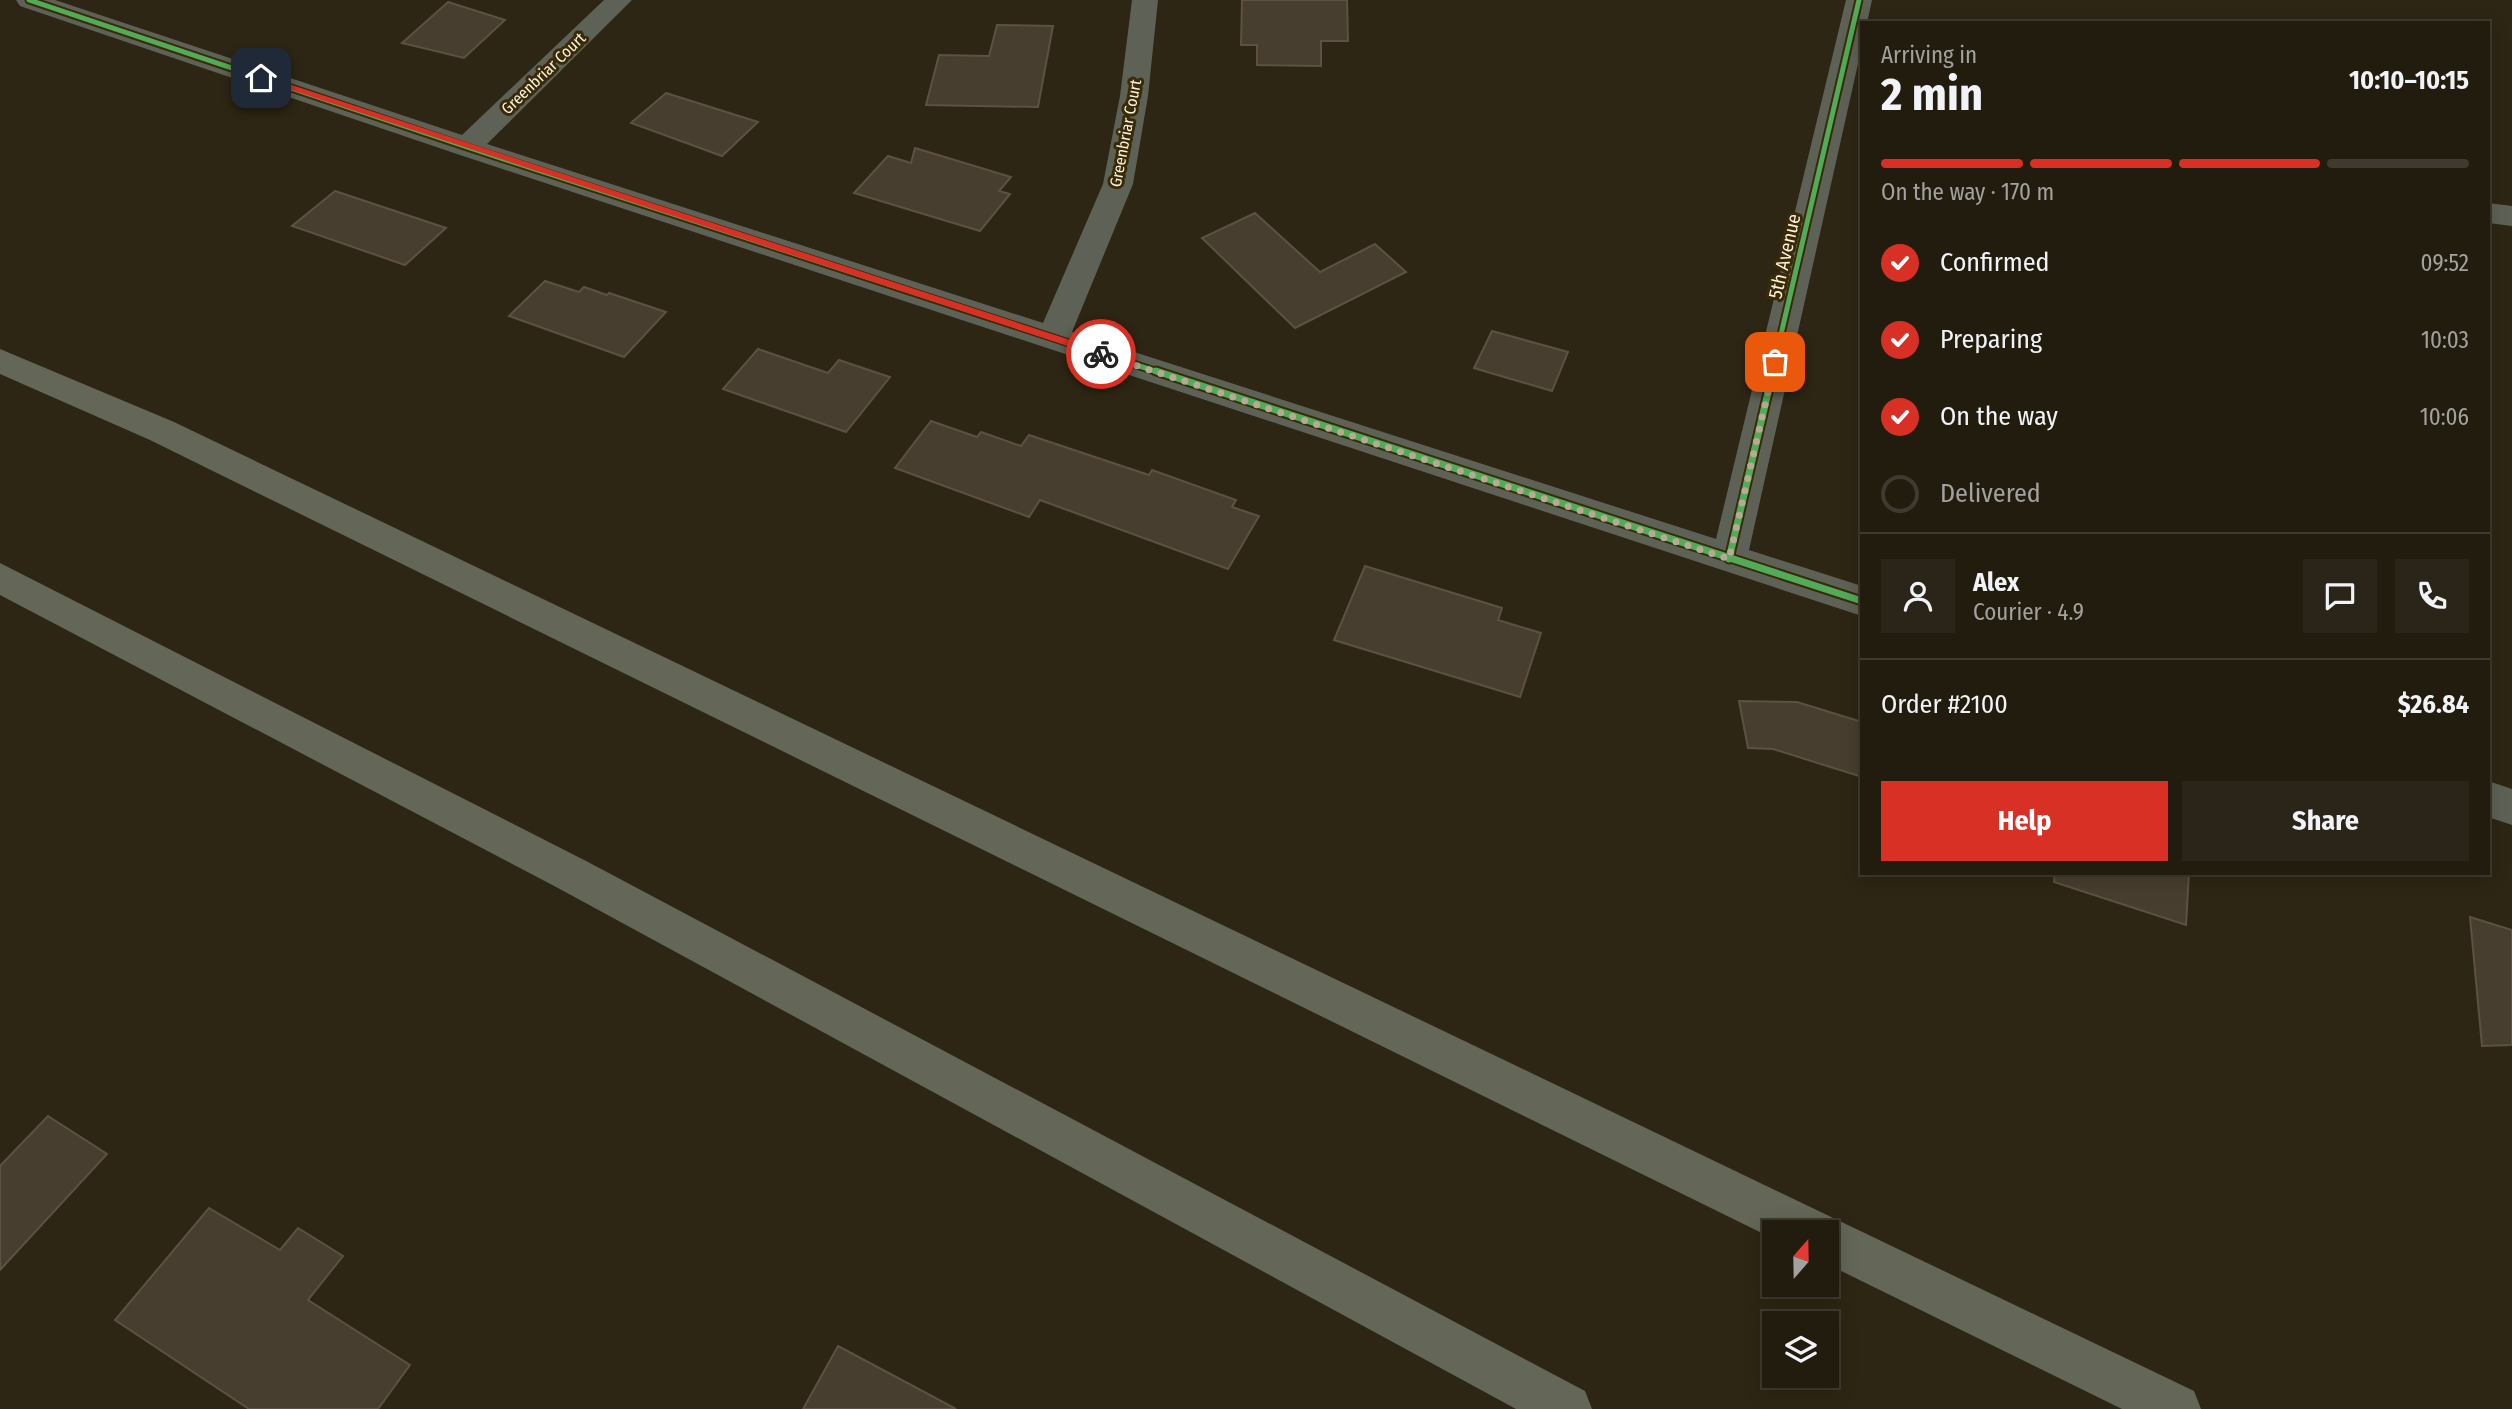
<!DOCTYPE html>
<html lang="en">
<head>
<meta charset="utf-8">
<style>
	body { margin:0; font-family:"Fira Sans Condensed",sans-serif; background:#2a2518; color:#f1f3f6; height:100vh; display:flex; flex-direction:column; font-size:26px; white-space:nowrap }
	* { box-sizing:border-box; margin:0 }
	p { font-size:23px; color:#a2a19e }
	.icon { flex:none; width:38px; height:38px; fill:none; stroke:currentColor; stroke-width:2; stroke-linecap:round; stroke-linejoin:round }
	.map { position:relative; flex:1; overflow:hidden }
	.drawer { position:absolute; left:1860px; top:21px; width:630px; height:854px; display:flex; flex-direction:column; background:#221c0f; border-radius:0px; box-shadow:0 4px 18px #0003,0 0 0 2px #3f3a2f }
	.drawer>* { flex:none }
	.needle { width:46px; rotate:20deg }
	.buttons { position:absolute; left:1762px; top:1220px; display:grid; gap:14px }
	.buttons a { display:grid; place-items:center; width:77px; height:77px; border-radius:0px; background:#221c0f; box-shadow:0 4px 18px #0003,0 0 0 2px #3f3a2f; font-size:35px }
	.pin { position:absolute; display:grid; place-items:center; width:60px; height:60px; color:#fff; margin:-30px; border-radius:14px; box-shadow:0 4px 10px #0006 }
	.courier { position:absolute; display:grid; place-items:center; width:70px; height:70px; margin:-35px; border:5px solid #d93025; border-radius:50%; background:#fff; color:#222; box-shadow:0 2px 9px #0007 }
	.summary em { font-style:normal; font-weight:700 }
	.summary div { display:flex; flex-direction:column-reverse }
	.summary { display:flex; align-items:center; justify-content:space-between; height:119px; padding:0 21px }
	h1 { font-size:46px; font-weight:700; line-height:52px }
	.bar { display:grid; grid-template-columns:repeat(4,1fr); gap:10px 7px; align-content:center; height:84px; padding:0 21px }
	.bar i { height:9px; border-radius:5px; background:#3f3a2f }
	.bar .on { background:#d93025 }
	.bar p { grid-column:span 4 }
	.line { display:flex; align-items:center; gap:18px; padding:0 21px; border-top:2px solid #3f3a2f }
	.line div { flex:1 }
	.round { display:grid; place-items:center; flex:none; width:74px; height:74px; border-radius:0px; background:#2a2518 }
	ol { padding:0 21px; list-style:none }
	li { display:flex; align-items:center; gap:21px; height:77px }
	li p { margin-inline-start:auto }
	li .icon { padding:7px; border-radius:50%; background:#d93025; color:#fff; stroke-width:4 }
	li:last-child { color:#a2a19e }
	li i { width:38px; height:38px; border:4px solid #3f3a2f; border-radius:50% }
	.button { display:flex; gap:14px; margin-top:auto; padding:14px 21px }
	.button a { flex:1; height:80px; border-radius:0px; background:#d93025; color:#fff; font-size:28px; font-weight:700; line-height:80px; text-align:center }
	.button a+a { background:#2a2518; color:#f1f3f6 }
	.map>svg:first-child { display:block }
	.building { fill:#473e2f; stroke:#5c5143; stroke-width:2 }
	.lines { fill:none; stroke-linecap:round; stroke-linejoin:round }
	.minor { fill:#5e6256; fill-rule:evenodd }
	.motorway { fill:#646758; fill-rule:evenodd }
	.cycleway-far1-casing { stroke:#392b09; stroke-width:9 }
	.cycleway-casing { stroke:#392b09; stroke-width:11 }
	.cycleway-far1 { stroke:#51ab58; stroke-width:5 }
	.cycleway { stroke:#51ab58; stroke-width:7 }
	.route { fill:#d93025 }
	.done { stroke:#b5ab95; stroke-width:7; stroke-dasharray:0 12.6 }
	.labels { text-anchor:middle; stroke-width:6; stroke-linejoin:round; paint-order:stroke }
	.far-street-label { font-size:16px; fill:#fdf2da; stroke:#392b09 }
	.street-label { font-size:19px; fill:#fdf2da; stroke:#392b09 }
</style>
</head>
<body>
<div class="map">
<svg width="2512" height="1409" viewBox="0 0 2512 1409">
	<rect width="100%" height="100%" fill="#2e2614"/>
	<!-- building -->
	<g class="building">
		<path d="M 1242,0 L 1347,0 L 1348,41 L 1321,41 L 1321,66 L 1257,65 L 1257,45 L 1241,45 Z"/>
		<path d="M 448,2 L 505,20 L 464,58 L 402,43 Z"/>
		<path d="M 997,25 L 1053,26 L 1038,107 L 926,105 L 939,55 L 989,56 Z"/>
		<path d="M 666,93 L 758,122 L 722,156 L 631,123 Z"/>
		<path d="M 915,148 L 1011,177 L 999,191 L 1010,194 L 980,231 L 854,193 L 888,156 L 911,163 Z"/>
		<path d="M 335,191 L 446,228 L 405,265 L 292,226 Z"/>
		<path d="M 1255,213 L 1320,272 L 1375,244 L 1406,272 L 1295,328 L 1202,238 Z"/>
		<path d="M 545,281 L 579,292 L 584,287 L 607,295 L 609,293 L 666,312 L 624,357 L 509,316 Z"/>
		<path d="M 1492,331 L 1568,352 L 1552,391 L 1474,368 Z"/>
		<path d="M 758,349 L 828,373 L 839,360 L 890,377 L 846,432 L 723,389 Z"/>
		<path d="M 931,421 L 977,437 L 981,432 L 1021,446 L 1029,435 L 1149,475 L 1152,470 L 1236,500 L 1232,507 L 1259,516 L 1228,569 L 1040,500 L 1029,517 L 895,468 Z"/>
		<path d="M 1365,566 L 1502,608 L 1498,620 L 1541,633 L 1520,697 L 1334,640 Z"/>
		<path d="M 1739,701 L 1797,702 L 1862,722 L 1862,777 L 1773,749 L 1748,748 Z"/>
		<path d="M 2055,873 L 2189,873 L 2186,925 L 2054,882 Z"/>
		<path d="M 2470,917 L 2512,930 L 2512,1045 L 2482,1046 Z"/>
		<path d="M 48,1116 L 107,1154 L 0,1270 L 0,1166 Z"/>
		<path d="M 209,1208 L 280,1250 L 298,1228 L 343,1256 L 308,1300 L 410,1365 L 378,1409 L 249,1409 L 115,1320 Z"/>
		<path d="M 838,1346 L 956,1409 L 803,1409 Z"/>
	</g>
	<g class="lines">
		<!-- minor -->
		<g class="minor">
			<path d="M 16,0 L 55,0 L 462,135 L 604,0 L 632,0 L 487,144 L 1043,323 L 1103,184 L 1120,96 L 1132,0 L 1158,0 L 1148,96 L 1133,184 L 1072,332 L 1716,539 L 1846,0 L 1872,0 L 1867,23 L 1862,23 L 1862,46 L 1749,550 L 1862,586 L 1862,616 L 457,154 L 20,6 Z"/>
			<path d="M 2488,203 L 2512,206 L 2512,226 L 2488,223 Z"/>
			<path d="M 2488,781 L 2512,789 L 2512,825 L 2488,817 Z"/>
		</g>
		<!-- motorway -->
		<g class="motorway">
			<path d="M 0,349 L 174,422 L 2194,1391 L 2201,1409 L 2122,1409 L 1827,1264 L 1827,1232 L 1774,1232 L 1774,1239 L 150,440 L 0,374 Z"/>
			<path d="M 0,563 L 588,862 L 1585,1391 L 1592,1409 L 1516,1409 L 558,888 L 0,595 Z"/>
		</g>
		<defs>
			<g id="cycleway-far1">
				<path d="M 29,0 L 467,147 L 1161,373"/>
				<path d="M 1772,373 L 1859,0"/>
			</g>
			<g id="cycleway">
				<path d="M 1156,371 L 1862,601"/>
				<path d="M 1729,559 L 1773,371"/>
			</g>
		</defs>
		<!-- cycleway-far1 casing -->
		<use href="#cycleway-far1" class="cycleway-far1-casing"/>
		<!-- cycleway casing -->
		<use href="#cycleway" class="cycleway-casing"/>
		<!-- cycleway-far1 -->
		<use href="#cycleway-far1" class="cycleway-far1"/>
		<!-- cycleway -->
		<use href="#cycleway" class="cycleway"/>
	</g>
	<!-- route -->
	<path class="route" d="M 261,75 L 1104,351 L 1106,354 L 1098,356 L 258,79 Z"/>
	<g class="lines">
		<!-- done -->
		<path class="done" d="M 1101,354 L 1729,559 L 1775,362"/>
	</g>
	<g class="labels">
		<!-- far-street labels -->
		<g class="far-street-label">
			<text transform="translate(543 73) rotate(-44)" y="6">Greenbriar Court</text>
			<text transform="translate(1125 133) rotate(-79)" y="6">Greenbriar Court</text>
		</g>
		<!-- street labels -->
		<g class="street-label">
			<text transform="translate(1784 256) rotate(-77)" y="7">5th Avenue</text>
		</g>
	</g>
</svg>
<div class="buttons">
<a><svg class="needle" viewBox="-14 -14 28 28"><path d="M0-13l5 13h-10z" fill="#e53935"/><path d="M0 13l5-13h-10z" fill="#a2a19e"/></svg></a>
<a><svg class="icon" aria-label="layers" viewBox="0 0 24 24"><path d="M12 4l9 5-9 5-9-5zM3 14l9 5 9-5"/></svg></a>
</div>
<div class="pin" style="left:1775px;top:362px;background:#ea580c"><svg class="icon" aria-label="bag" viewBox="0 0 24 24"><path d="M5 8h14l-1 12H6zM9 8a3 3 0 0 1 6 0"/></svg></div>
<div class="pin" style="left:261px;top:78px;background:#1f2937"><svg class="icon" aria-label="home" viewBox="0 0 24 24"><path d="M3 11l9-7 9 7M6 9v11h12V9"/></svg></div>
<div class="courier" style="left:1101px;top:354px"><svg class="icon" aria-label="bike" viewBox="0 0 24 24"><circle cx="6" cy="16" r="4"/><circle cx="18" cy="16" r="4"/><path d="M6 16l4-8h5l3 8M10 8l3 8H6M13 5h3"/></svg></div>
<section class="drawer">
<div class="summary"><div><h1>2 min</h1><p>Arriving in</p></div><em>10:10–10:15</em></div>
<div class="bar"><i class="on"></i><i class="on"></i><i class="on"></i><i></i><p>On the way · 170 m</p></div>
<ol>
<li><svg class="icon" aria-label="check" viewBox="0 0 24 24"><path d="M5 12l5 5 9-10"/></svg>Confirmed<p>09:52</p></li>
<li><svg class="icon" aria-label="check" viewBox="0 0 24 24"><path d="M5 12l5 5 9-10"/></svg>Preparing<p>10:03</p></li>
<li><svg class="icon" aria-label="check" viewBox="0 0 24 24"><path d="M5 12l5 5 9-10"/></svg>On the way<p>10:06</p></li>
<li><i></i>Delivered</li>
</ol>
<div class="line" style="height:126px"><a class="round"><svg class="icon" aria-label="person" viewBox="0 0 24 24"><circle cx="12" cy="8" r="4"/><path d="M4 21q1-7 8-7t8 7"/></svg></a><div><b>Alex</b><p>Courier · 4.9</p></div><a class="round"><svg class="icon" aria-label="chat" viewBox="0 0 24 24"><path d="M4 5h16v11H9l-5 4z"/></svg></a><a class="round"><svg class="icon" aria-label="phone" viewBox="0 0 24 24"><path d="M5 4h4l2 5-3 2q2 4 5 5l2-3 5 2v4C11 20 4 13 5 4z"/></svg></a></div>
<div class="line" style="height:91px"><div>Order #2100</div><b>$26.84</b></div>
<div class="button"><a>Help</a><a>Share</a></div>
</section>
</div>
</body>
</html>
